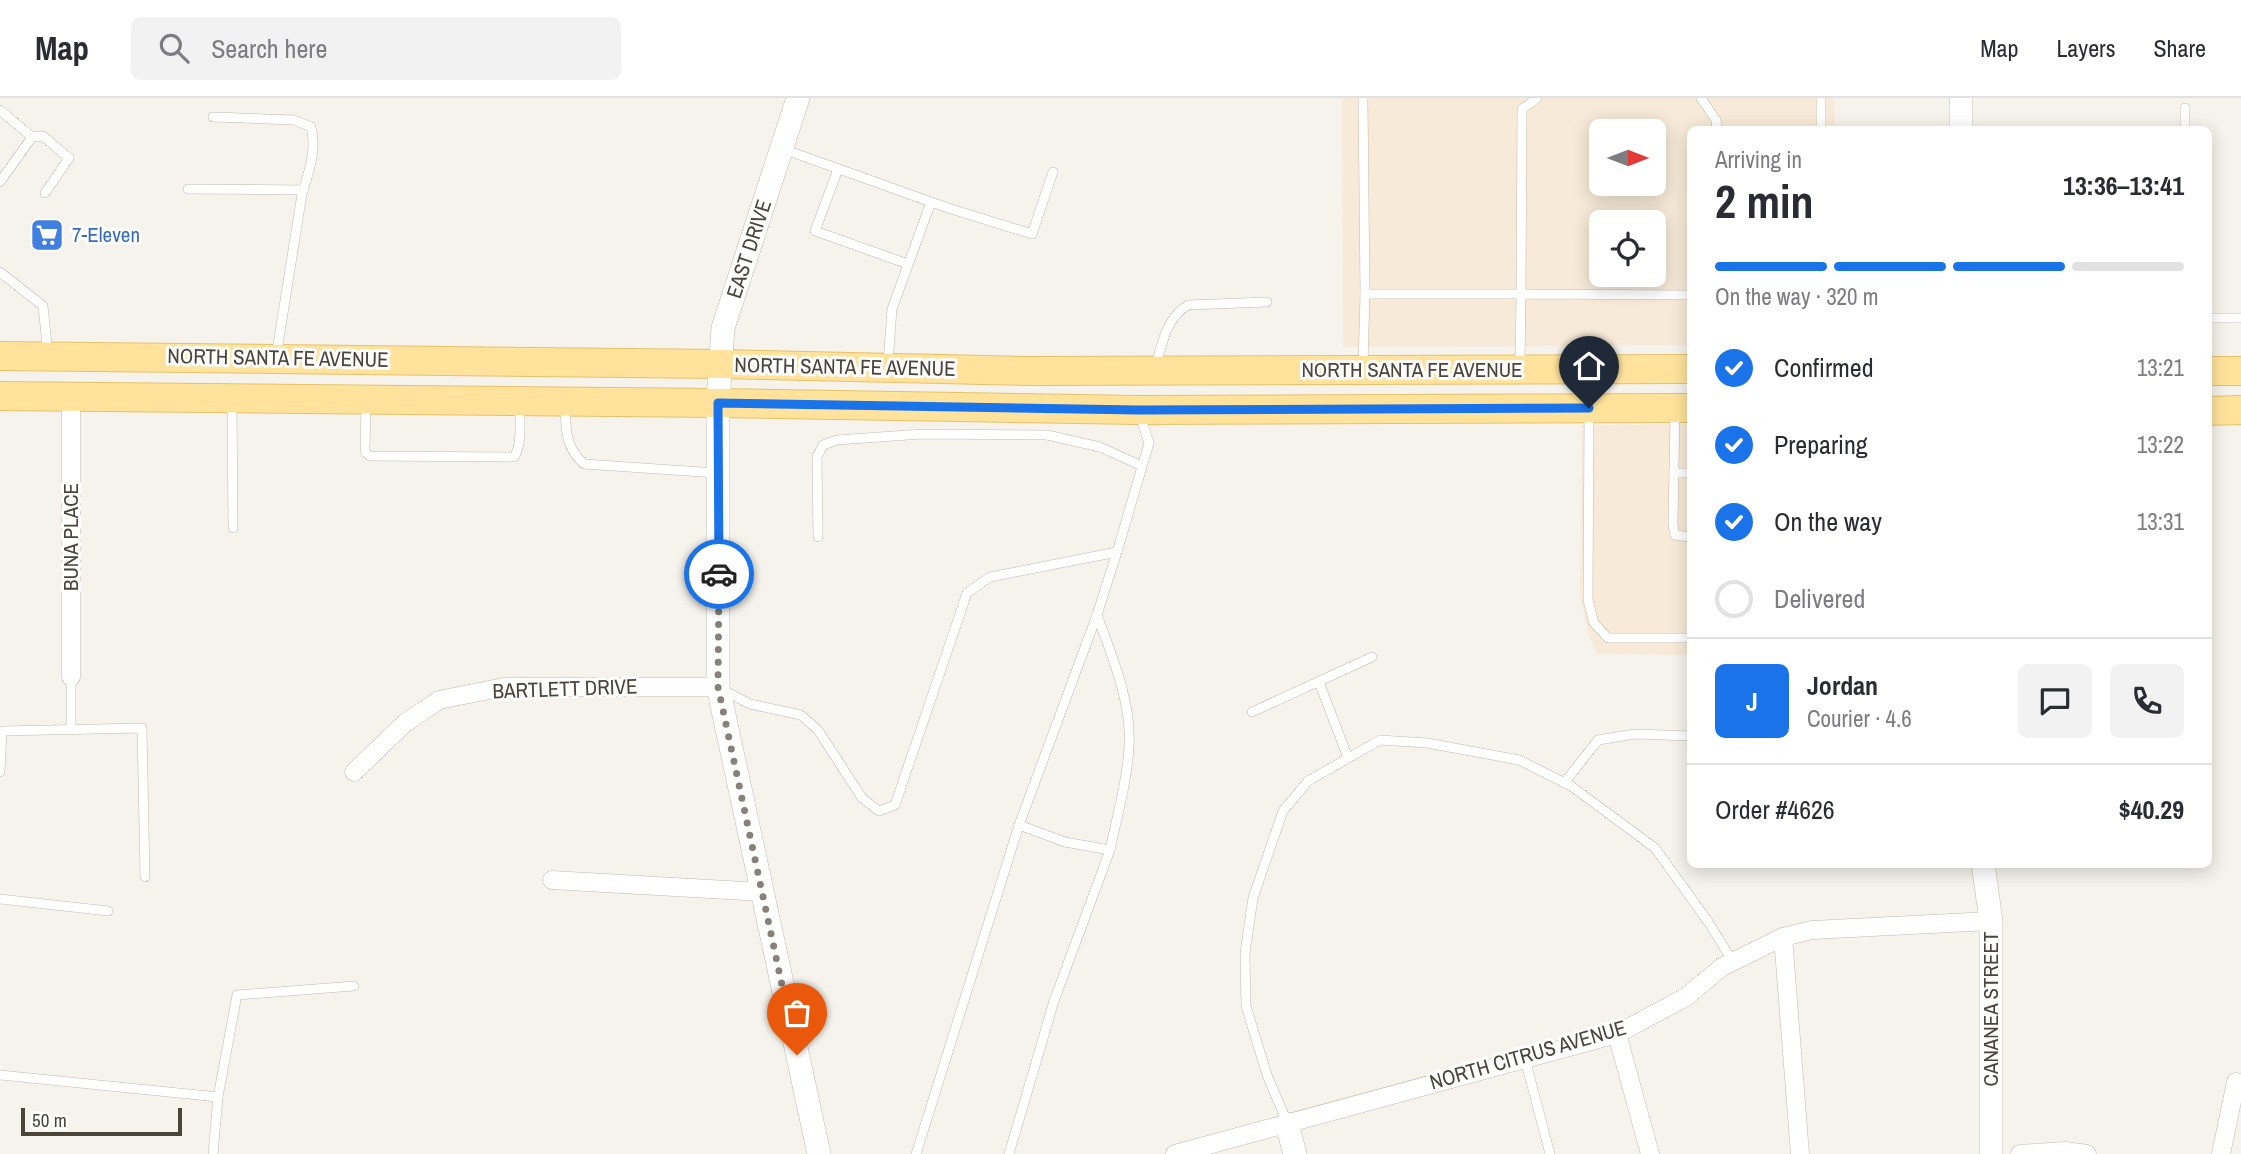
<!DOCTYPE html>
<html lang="en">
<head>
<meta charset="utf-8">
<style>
	body { margin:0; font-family:"Archivo Narrow",sans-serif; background:#f2f2f3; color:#2b2b33; height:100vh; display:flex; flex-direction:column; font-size:26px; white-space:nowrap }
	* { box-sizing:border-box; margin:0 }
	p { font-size:23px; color:#7c7c81 }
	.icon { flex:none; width:38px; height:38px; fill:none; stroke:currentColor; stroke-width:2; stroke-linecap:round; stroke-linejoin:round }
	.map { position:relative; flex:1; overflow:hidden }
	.panel { position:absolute; left:1687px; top:28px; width:525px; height:742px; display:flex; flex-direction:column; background:#fff; border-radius:10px; box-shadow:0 4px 18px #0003 }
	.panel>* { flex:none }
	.needle { width:46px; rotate:90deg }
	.controls { position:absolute; left:1589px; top:21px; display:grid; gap:14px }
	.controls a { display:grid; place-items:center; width:77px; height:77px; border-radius:10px; background:#fff; box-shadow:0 4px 18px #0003; font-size:35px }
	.scale { position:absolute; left:21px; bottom:18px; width:161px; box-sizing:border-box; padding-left:7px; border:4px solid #4b4439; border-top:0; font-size:19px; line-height:24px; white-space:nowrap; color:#4b4439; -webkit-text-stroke:5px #fff; paint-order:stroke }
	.pin { position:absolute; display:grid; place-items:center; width:60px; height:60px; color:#fff; margin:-72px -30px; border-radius:50% 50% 50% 0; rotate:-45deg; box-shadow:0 0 7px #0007 }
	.pin .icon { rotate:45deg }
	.courier { position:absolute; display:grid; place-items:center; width:70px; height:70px; margin:-35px; border:5px solid #1a73e8; border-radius:50%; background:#fff; color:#222; box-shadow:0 2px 9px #0007 }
	.head em { font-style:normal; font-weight:700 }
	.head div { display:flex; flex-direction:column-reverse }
	.head { display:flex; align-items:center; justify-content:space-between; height:119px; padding:0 28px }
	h1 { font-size:46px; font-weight:700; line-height:52px }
	.bar { display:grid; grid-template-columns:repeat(4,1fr); gap:10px 7px; align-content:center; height:84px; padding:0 28px }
	.bar i { height:9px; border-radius:5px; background:#e1e1e2 }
	.bar .active { background:#1a73e8 }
	.bar p { grid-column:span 4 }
	.line { display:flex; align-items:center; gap:18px; padding:0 28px; border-top:2px solid #e1e1e2 }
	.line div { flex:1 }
	.round { display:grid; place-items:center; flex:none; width:74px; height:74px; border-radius:10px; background:#f2f2f3 }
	ol { padding:0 28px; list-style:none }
	li { display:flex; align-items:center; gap:21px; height:77px }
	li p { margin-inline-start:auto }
	li .icon { padding:7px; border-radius:50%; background:#1a73e8; color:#fff; stroke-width:4 }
	li:last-child { color:#7c7c81 }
	li i { width:38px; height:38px; border:4px solid #e1e1e2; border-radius:50% }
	header { display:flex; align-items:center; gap:42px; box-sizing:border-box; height:98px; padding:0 35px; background:#fff; border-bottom:2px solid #e1e1e2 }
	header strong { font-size:33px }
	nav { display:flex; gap:38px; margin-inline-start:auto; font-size:24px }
	.search { width:490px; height:63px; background:#f2f2f3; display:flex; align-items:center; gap:18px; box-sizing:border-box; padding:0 24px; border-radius:10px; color:#7c7c81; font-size:26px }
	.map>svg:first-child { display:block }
	.commercial { fill:#f7ead8; fill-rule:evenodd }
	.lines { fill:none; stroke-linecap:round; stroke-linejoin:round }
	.service-casing { stroke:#c2bbae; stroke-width:10 }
	.minor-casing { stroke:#c2bbae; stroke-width:19 }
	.tertiary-casing { stroke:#c2bbae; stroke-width:24 }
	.primary-casing { stroke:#e6c16a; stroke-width:30 }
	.service { stroke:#fff; stroke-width:9 }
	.minor { stroke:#fff; stroke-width:18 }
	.tertiary { stroke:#fff; stroke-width:23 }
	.primary { stroke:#ffe39c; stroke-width:28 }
	.done { stroke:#878178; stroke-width:7; stroke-dasharray:0 12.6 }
	.route { stroke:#1a73e8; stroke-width:9 }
	.labels { text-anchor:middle; stroke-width:6; stroke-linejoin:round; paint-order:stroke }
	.shop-label { font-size:21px; fill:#366cbe; stroke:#fff; text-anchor:start }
	.street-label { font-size:21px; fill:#4b4439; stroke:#fff }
</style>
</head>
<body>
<header>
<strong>Map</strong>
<div class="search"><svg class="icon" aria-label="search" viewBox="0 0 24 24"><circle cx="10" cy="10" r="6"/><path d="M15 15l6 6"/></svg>Search here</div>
<nav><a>Map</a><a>Layers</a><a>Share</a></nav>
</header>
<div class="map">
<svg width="2241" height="1056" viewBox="0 0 2241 1056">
	<rect width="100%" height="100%" fill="#f6f3ec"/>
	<!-- commercial -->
	<g class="commercial">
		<path d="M 1342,0 L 1834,0 L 1835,31 L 1690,32 L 1690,247 L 1343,249 ZM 1601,33 L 1654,33 L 1654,86 L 1601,86 ZM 1601,124 L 1654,124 L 1654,177 L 1601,177 Z"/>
		<path d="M 1690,326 L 1690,557 L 1597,556 L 1589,537 L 1580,499 L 1582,327 Z"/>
	</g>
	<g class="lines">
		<defs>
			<g id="service">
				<path d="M 1363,0 L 1365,196"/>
				<path d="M 1701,0 L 1716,22 L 1717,32"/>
				<path d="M 1821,0 L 1821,32"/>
				<path d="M 2185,10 L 2185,32"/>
				<path d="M 0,12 L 32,39 L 0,84"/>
				<path d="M 213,19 L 294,22 L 311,29 C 317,52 309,73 302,96 L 276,259"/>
				<path d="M 32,39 L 43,38 L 69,60 L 45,95"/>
				<path d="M 783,51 L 948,110 L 1032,136 L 1053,74"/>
				<path d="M 838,71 L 815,133 L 908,166"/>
				<path d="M 188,91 L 303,92"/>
				<path d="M 0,174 L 43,208 L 48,256"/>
				<path d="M 2208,220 L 2241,220"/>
				<path d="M 888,265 L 892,211 L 931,104"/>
				<path d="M 1520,267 L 1521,196 L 1690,197"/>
				<path d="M 1363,268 L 1365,196 L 1521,196 L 1522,11 L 1537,0"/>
				<path d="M 1155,270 C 1162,246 1166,220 1188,207 L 1267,204"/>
				<path d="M 232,305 L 233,430"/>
				<path d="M 366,307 L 365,352 L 366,355 L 370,358 L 514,359 C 523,346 519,321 520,306"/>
				<path d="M 565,308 C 566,332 565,349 584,366 L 717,375"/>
				<path d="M 1589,315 L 1588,502 L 1594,525 L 1608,540 L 1690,540"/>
				<path d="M 1675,315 L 1673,427 L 1675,437 L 1690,439"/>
				<path d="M 1674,375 L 1690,375"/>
				<path d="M 818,439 L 817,359 L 823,347 L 837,342 L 922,336 L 1047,337 L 1100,349 L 1142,368"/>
				<path d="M 1097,517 C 1112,558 1132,605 1129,649 C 1127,684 1117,718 1110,752"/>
				<path d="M 71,579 L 71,632"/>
				<path d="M 1319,584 L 1348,660"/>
				<path d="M 723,592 L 750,606 L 801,617 L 818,632 L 862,700 L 879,713 L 895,707 L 967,495 L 990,479 L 1117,454"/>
				<path d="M 1252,614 L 1372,559"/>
				<path d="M 0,674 L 2,633 L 142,630 L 145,779"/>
				<path d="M 1564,685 L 1598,642 L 1635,636 L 1690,638"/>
				<path d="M 1019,727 L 1097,517 L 1117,454 L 1149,345 L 1140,317"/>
				<path d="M 0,801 L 108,813"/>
				<path d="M 1525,961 L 1550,1056"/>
				<path d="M 0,977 L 218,999 L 213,1056"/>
				<path d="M 218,999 L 237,897 L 354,888"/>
				<path d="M 1287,1024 L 1267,977 L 1246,908 L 1245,855 L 1253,800 L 1283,713 L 1308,683 L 1380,642 L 1427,645 L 1519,662 L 1571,688 L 1655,750 L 1709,825 L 1733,864"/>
				<path d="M 916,1056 L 1019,727 L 1065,744 L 1110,752 L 1054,903 L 1009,1056"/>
			</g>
			<g id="minor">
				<path d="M 71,579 L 71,299"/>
				<path d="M 354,674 L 405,625 L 439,602 L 504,589 L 718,589"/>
				<path d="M 552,782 L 762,794"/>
				<path d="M 1783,839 L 1800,1056"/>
				<path d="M 1617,936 L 1650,1056"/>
				<path d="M 1175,1056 L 1617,936 L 1686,899 L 1722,869 L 1783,839 L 1812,832 L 1991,823"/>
				<path d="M 2020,1056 L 2065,1053 L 2087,1056"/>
				<path d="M 2221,1056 L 2236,984"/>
			</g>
			<g id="tertiary">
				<path d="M 798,0 L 723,230 L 718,305 L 718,589 L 819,1056"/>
				<path d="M 1961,0 L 1961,32"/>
				<path d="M 1983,766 L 1991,823 L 1991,1056"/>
				<path d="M 1287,1026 L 1295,1056"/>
			</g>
			<g id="primary">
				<path d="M 0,258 L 720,266 L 1027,273 L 1690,271"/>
				<path d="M 2208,273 L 2241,273"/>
				<path d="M 0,298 L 718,305 L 1138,312 L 1690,310"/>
				<path d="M 2208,313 L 2241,312"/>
			</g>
		</defs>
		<!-- service casing -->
		<use href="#service" class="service-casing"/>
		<!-- minor casing -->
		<use href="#minor" class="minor-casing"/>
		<!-- tertiary casing -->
		<use href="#tertiary" class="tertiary-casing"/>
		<!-- primary casing -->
		<use href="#primary" class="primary-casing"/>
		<!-- service -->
		<use href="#service" class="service"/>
		<!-- minor -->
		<use href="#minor" class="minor"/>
		<!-- tertiary -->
		<use href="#tertiary" class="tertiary"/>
		<!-- primary -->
		<use href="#primary" class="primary"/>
	</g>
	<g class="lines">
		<!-- done -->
		<path class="done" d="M 719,476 L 718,589 L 797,957"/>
		<!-- route -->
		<path class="route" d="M 719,476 L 718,305 L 1138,312 L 1589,310"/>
	</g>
	<!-- icons -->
	<defs>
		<symbol id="supermarket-square" viewBox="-11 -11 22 22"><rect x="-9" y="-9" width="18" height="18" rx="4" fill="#3f7fe0" stroke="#fff"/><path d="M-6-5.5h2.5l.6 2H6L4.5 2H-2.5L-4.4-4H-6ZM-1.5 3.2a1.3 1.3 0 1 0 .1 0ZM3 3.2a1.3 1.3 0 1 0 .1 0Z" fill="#fff"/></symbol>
	</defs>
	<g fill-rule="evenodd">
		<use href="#supermarket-square" x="28" y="118" width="38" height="38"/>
	</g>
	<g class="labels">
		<!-- shop labels -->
		<g class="shop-label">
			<text x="72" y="144">7-Eleven</text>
		</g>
		<!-- street labels -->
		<g class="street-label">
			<text transform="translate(749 151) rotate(-72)" y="7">EAST DRIVE</text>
			<text transform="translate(278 260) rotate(1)" y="7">NORTH SANTA FE AVENUE</text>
			<text transform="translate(845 269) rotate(1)" y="7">NORTH SANTA FE AVENUE</text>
			<text x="1412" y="279">NORTH SANTA FE AVENUE</text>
			<text transform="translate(71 439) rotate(-90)" y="7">BUNA PLACE</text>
			<text transform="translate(565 591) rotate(-2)" y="7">BARTLETT DRIVE</text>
			<text transform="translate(1991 911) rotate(-90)" y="7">CANANEA STREET</text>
			<text transform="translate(1528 957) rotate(-16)" y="7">NORTH CITRUS AVENUE</text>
		</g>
	</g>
</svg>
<div class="controls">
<a><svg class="needle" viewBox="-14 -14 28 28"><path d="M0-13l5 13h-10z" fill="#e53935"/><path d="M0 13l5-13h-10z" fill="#7c7c81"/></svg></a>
<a><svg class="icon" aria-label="locate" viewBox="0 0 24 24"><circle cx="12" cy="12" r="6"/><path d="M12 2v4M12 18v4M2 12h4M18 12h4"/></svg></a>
</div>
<div class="scale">50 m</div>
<div class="pin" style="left:797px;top:957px;background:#ea580c"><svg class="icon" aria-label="bag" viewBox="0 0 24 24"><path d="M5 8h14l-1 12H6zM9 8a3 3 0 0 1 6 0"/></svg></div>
<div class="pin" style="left:1589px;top:310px;background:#1f2937"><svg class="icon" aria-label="home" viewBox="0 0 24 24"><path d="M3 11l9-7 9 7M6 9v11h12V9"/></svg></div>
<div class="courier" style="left:719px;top:476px"><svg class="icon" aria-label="car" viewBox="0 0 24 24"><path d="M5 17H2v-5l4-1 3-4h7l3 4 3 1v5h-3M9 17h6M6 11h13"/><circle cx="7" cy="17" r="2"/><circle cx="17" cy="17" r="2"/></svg></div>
<section class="panel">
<div class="head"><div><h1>2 min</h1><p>Arriving in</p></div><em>13:36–13:41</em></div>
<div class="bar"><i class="active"></i><i class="active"></i><i class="active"></i><i></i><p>On the way · 320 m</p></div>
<ol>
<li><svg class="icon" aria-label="check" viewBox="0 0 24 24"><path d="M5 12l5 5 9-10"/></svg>Confirmed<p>13:21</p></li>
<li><svg class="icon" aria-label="check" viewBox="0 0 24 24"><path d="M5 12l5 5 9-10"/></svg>Preparing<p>13:22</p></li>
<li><svg class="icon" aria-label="check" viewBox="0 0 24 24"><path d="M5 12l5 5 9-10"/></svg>On the way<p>13:31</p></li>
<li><i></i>Delivered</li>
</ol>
<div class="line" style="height:126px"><b class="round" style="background:#1a73e8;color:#fff">J</b><div><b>Jordan</b><p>Courier · 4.6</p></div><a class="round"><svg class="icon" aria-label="chat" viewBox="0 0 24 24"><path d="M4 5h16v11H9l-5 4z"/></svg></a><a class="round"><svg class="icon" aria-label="phone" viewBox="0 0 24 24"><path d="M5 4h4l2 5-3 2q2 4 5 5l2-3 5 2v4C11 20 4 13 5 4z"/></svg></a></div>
<div class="line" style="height:91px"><div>Order #4626</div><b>$40.29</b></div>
</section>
</div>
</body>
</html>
